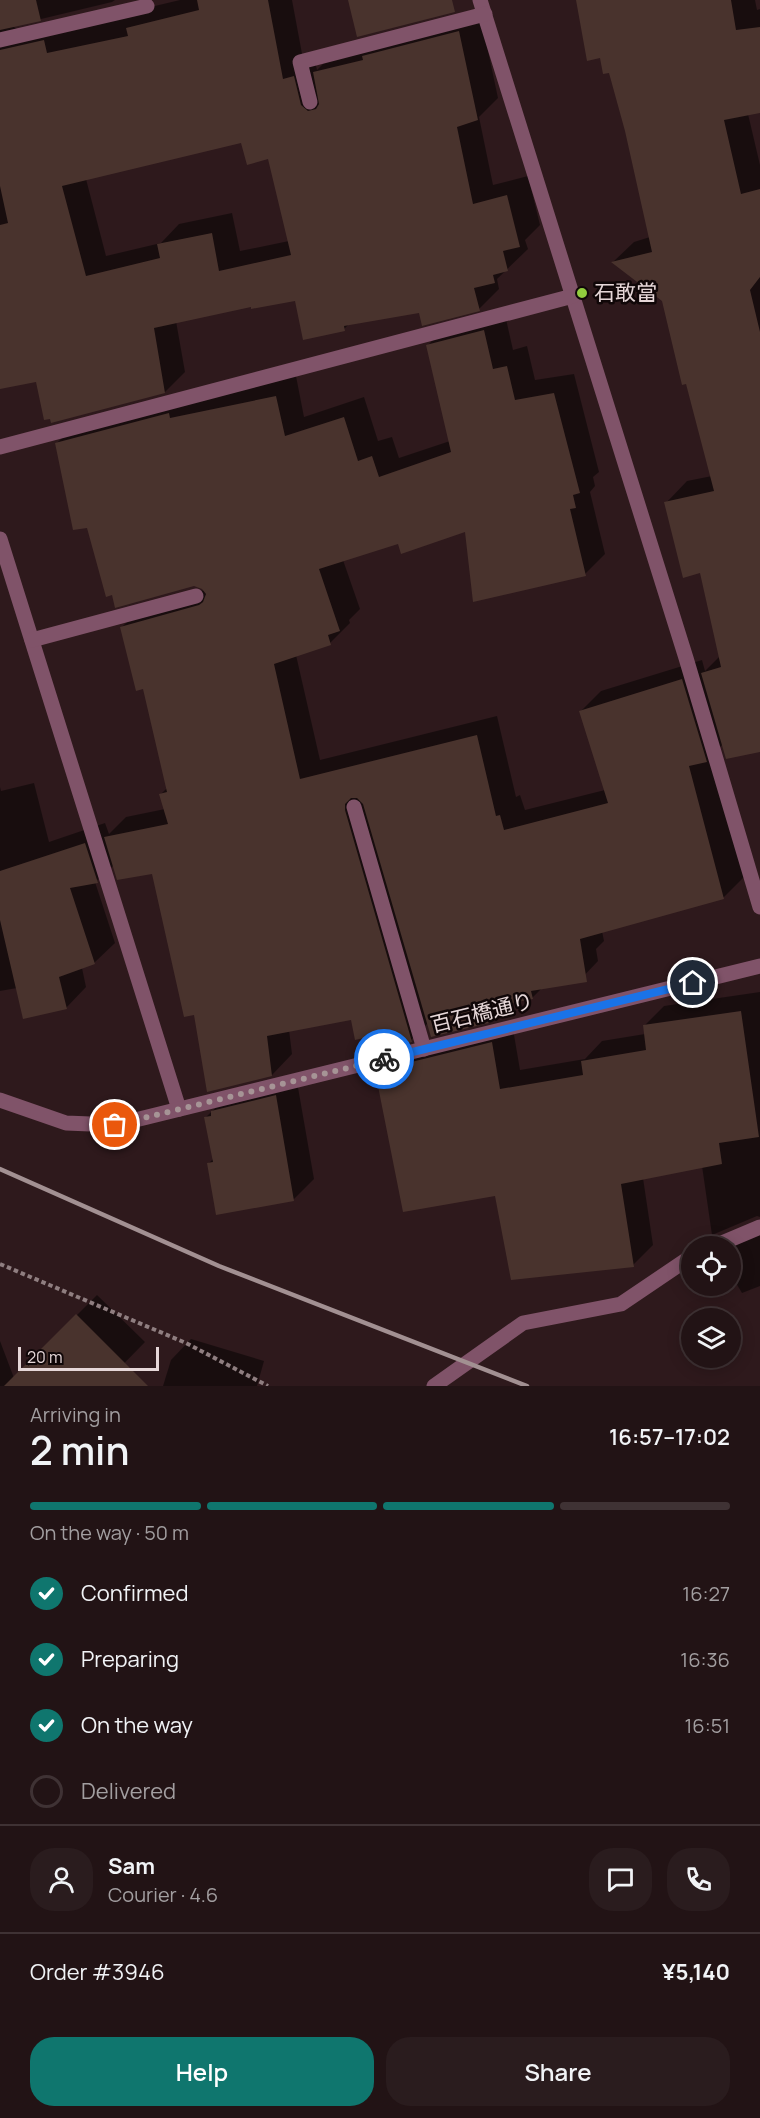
<!DOCTYPE html>
<html lang="en">
<head>
<meta charset="utf-8">
<style>
	body { margin:0; font-family:Manrope,"Noto Sans JP",sans-serif; background:#2a1c1e; color:#f1f3f6; height:100vh; display:flex; flex-direction:column; font-size:22px; white-space:nowrap }
	* { box-sizing:border-box; margin:0 }
	p { font-size:20px; color:#a29ea0 }
	.icon { flex:none; width:33px; height:33px; fill:none; stroke:currentColor; stroke-width:2; stroke-linecap:round; stroke-linejoin:round }
	.map { position:relative; height:1386px; overflow:hidden }
	.panel { display:flex; flex-direction:column; background:#221315; flex:1 }
	.panel>* { flex:none }
	.controls { position:absolute; left:681px; top:1236px; display:grid; gap:12px }
	.controls a { display:grid; place-items:center; width:60px; height:60px; border-radius:50%; background:#221315; box-shadow:0 3px 15px #0003,0 0 0 2px #3f3234; font-size:30px }
	.scale { position:absolute; left:18px; bottom:15px; width:141px; box-sizing:border-box; padding-left:6px; border:3px solid #e6d7d8; border-top:0; font-size:16px; line-height:21px; white-space:nowrap; color:#e6d7d8; -webkit-text-stroke:4px #100708; paint-order:stroke }
	.pin { position:absolute; display:grid; place-items:center; width:51px; height:51px; color:#fff; margin:-26px; border:3px solid #fff; border-radius:50%; box-shadow:0 2px 6px #0007 }
	.courier { position:absolute; display:grid; place-items:center; width:60px; height:60px; margin:-30px; border:4px solid #1a73e8; border-radius:50%; background:#fff; color:#222; box-shadow:0 2px 8px #0007 }
	.summary em { font-style:normal; font-weight:600 }
	.summary div { display:flex; flex-direction:column-reverse }
	.summary { display:flex; align-items:center; justify-content:space-between; height:102px; padding:0 30px }
	h1 { font-size:39px; font-weight:600; line-height:45px }
	.bar { display:grid; grid-template-columns:repeat(4,1fr); gap:9px 6px; align-content:center; height:72px; padding:0 30px }
	.bar i { height:8px; border-radius:4px; background:#3f3234 }
	.bar .active { background:#0f766e }
	.bar p { grid-column:span 4 }
	.line { display:flex; align-items:center; gap:15px; padding:0 30px; border-top:2px solid #3f3234 }
	.line div { flex:1 }
	.round { display:grid; place-items:center; flex:none; width:63px; height:63px; border-radius:24px; background:#2a1c1e }
	ol { padding:0 30px; list-style:none }
	li { display:flex; align-items:center; gap:18px; height:66px }
	li p { margin-inline-start:auto }
	li .icon { padding:6px; border-radius:50%; background:#0f766e; color:#fff; stroke-width:4 }
	li:last-child { color:#a29ea0 }
	li i { width:33px; height:33px; border:3px solid #3f3234; border-radius:50% }
	.button { display:flex; gap:12px; margin-top:auto; padding:12px 30px }
	.button a { flex:1; height:69px; border-radius:24px; background:#0f766e; color:#fff; font-size:24px; font-weight:600; line-height:69px; text-align:center }
	.button a+a { background:#2a1c1e; color:#f1f3f6 }
	.map>svg:first-child { display:block }
	.shadow { fill:#0007; fill-rule:evenodd }
	.building { fill:#49332d; fill-rule:evenodd }
	.lines { fill:none; stroke-linecap:round; stroke-linejoin:round }
	.path { stroke:#8f7e80; stroke-width:4; stroke-dasharray:4.5 3; stroke-linecap:butt }
	.minor { stroke:#805369; stroke-width:15 }
	.rail { stroke:#a29092; stroke-width:4.5 }
	.done { stroke:#a69496; stroke-width:6; stroke-dasharray:0 10.8 }
	.route { stroke:#1a73e8; stroke-width:8 }
	.poi-dot { fill:#92cd3e; stroke:#100708; stroke-width:2 }
	.labels { text-anchor:middle; stroke-width:5; stroke-linejoin:round; paint-order:stroke }
	.poi-label { font-size:21px; fill:#e6d7d8; stroke:#100708; text-anchor:start }
	.street-label { font-size:21px; fill:#e6d7d8; stroke:#100708 }
</style>
</head>
<body>
<div class="map">
<svg width="760" height="1386" viewBox="0 0 760 1386">
	<rect width="100%" height="100%" fill="#2e191c"/>
	<!-- shadow -->
	<g class="shadow">
		<path d="M 0,0 L 115,0 L 112,2 L 12,26 L 19,30 L 138,10 L 180,0 L 292,0 L 303,59 L 314,57 L 317,70 L 335,52 L 481,18 L 498,98 L 479,117 L 493,185 L 528,176 L 540,225 L 525,240 L 528,249 L 497,279 L 499,289 L 479,309 L 420,311 L 350,323 L 344,329 L 296,299 L 252,305 L 176,321 L 185,372 L 165,392 L 37,380 L 0,388 ZM 242,141 L 269,157 L 289,241 L 240,251 L 232,213 L 179,224 L 161,243 L 106,256 L 86,179 Z"/>
		<path d="M 577,0 L 755,0 L 757,10 L 760,9 L 760,112 L 748,114 L 760,165 L 760,750 L 723,744 L 712,755 L 744,877 L 724,897 L 602,931 L 604,941 L 596,949 L 598,961 L 578,982 L 542,988 L 532,998 L 507,1003 L 488,1022 L 428,1023 L 411,1040 L 369,1035 L 352,1018 L 289,1030 L 292,1054 L 272,1075 L 195,1013 L 153,873 L 114,865 L 95,882 L 115,943 L 94,963 L 82,968 L 86,987 L 66,1008 L 17,988 L 0,991 L 0,787 L 1,791 L 34,783 L 49,842 L 105,823 L 109,834 L 126,817 L 165,809 L 160,795 L 167,788 L 144,687 L 122,627 L 142,607 L 205,590 L 88,526 L 57,443 L 77,423 L 296,376 L 304,417 L 364,397 L 378,441 L 392,437 L 399,458 L 450,441 L 428,345 L 448,325 L 504,310 L 513,350 L 527,346 L 535,380 L 574,374 L 599,472 L 593,477 L 595,486 L 590,492 L 605,554 L 585,574 L 466,530 L 399,542 L 343,560 L 360,609 L 349,620 L 350,623 L 330,643 L 296,655 L 320,760 L 497,716 L 516,797 L 520,795 L 525,810 L 605,790 L 581,711 L 601,691 L 702,660 L 705,671 L 720,656 L 702,571 L 666,503 L 687,481 L 712,476 L 663,300 L 613,262 L 634,242 L 650,237 L 627,131 L 610,72 L 601,57 Z"/>
		<path d="M 760,992 L 760,1217 L 757,1216 L 712,1235 L 702,1166 L 643,1178 L 653,1245 L 633,1265 L 496,1194 L 376,1072 L 396,1052 L 512,1023 L 520,1070 L 585,1059 L 602,1041 L 645,1034 L 644,1026 L 664,1006 Z"/>
		<path d="M 296,1076 L 314,1179 L 294,1199 L 209,1163 L 214,1158 L 206,1117 L 227,1097 Z"/>
		<path d="M 760,1227 L 760,1286 L 742,1293 L 730,1273 L 730,1246 Z"/>
		<path d="M 97,1295 L 145,1342 L 102,1386 L 0,1386 L 0,1341 L 14,1378 Z"/>
		<path d="M 191,1339 L 264,1361 L 257,1386 L 163,1386 L 171,1360 Z"/>
	</g>
	<!-- building -->
	<g class="building">
		<path d="M 0,0 L 36,0 L 41,21 L 0,30 Z"/>
		<path d="M 197,0 L 268,0 L 283,79 L 294,76 L 301,105 L 308,111 L 316,109 L 319,104 L 313,72 L 363,60 L 362,56 L 459,31 L 478,120 L 457,127 L 473,204 L 507,195 L 520,247 L 503,251 L 508,271 L 493,275 L 495,283 L 474,288 L 480,311 L 422,326 L 419,313 L 344,326 L 345,331 L 303,340 L 295,301 L 251,309 L 251,307 L 154,328 L 165,393 L 51,423 L 50,419 L 44,420 L 36,382 L 0,389 L 0,225 L 8,223 L 0,186 L 0,50 L 44,40 L 47,53 L 128,36 L 126,28 L 199,10 ZM 241,143 L 247,165 L 268,159 L 291,255 L 219,271 L 212,233 L 157,244 L 160,258 L 86,276 L 62,186 Z"/>
		<path d="M 348,0 L 452,0 L 455,12 L 357,37 Z"/>
		<path d="M 576,0 L 731,0 L 736,30 L 760,27 L 760,113 L 724,120 L 741,194 L 760,189 L 760,277 L 750,290 L 760,332 L 760,752 L 726,759 L 701,673 L 721,667 L 700,573 L 683,578 L 664,502 L 714,491 L 686,384 L 682,385 L 662,301 L 611,262 L 652,252 L 625,131 L 609,73 L 603,74 L 600,58 L 587,61 Z"/>
		<path d="M 484,330 L 493,369 L 507,366 L 515,400 L 554,393 L 580,493 L 573,495 L 576,508 L 570,509 L 586,576 L 473,602 L 465,532 L 401,554 L 398,544 L 319,569 L 340,631 L 328,635 L 331,645 L 274,664 L 300,779 L 477,735 L 496,816 L 500,815 L 504,830 L 608,803 L 579,711 L 682,679 L 707,762 L 689,766 L 724,899 L 580,939 L 587,982 L 531,991 L 533,999 L 486,1008 L 489,1023 L 431,1037 L 363,804 L 357,798 L 351,798 L 345,804 L 345,810 L 412,1042 L 371,1052 L 368,1037 L 355,1040 L 351,1020 L 267,1036 L 272,1076 L 207,1092 L 194,1015 L 184,1017 L 152,874 L 117,880 L 104,837 L 168,824 L 159,794 L 167,792 L 143,689 L 136,691 L 120,627 L 199,605 L 203,602 L 206,594 L 202,589 L 194,586 L 115,608 L 112,595 L 106,597 L 87,528 L 73,530 L 55,443 L 169,413 L 170,418 L 276,396 L 285,436 L 344,417 L 358,461 L 372,456 L 379,477 L 451,452 L 426,345 Z"/>
		<path d="M 85,843 L 98,883 L 70,888 L 95,964 L 59,977 L 67,1009 L 23,1019 L 0,920 L 0,871 Z"/>
		<path d="M 741,1011 L 759,1137 L 719,1143 L 722,1164 L 621,1184 L 634,1267 L 511,1280 L 495,1196 L 403,1212 L 375,1071 L 492,1042 L 500,1089 L 583,1075 L 581,1061 L 646,1050 L 643,1025 Z"/>
		<path d="M 276,1095 L 294,1201 L 216,1215 L 207,1163 L 213,1162 L 204,1117 L 211,1116 L 211,1111 Z"/>
		<path d="M 76,1314 L 148,1386 L 4,1386 Z"/>
	</g>
	<g class="lines">
		<!-- path -->
		<path class="path" d="M 0,1264 L 186,1343 L 268,1386"/>
		<!-- minor -->
		<g class="minor">
			<path d="M 480,0 L 686,658 L 760,907"/>
			<path d="M 0,40 L 147,6"/>
			<path d="M 310,102 L 300,62 L 485,14"/>
			<path d="M 0,447 L 573,296"/>
			<path d="M 0,539 L 179,1109"/>
			<path d="M 32,640 L 196,596"/>
			<path d="M 354,807 L 424,1049"/>
			<path d="M 0,1100 L 66,1123 L 115,1125 L 760,966"/>
			<path d="M 715,1246 L 760,1227"/>
			<path d="M 434,1386 L 523,1323 L 621,1304 L 692,1256"/>
		</g>
		<!-- rail -->
		<path class="rail" d="M 0,1169 L 219,1266 L 527,1386"/>
	</g>
	<g class="lines">
		<!-- done -->
		<path class="done" d="M 115,1125 L 384,1059"/>
		<!-- route -->
		<path class="route" d="M 384,1059 L 693,983"/>
	</g>
	<!-- markers -->
	<circle class="poi-dot" cx="582" cy="293" r="6"/>
	<g class="labels">
		<!-- poi labels -->
		<g class="poi-label">
			<text x="594" y="300">石敢當</text>
		</g>
		<!-- street labels -->
		<g class="street-label">
			<text transform="translate(482 1013) rotate(-14)" y="7">百石橋通り</text>
		</g>
	</g>
</svg>
<div class="controls">
<a><svg class="icon" aria-label="locate" viewBox="0 0 24 24"><circle cx="12" cy="12" r="6"/><path d="M12 2v4M12 18v4M2 12h4M18 12h4"/></svg></a>
<a><svg class="icon" aria-label="layers" viewBox="0 0 24 24"><path d="M12 4l9 5-9 5-9-5zM3 14l9 5 9-5"/></svg></a>
</div>
<div class="scale">20 m</div>
<div class="pin" style="left:115px;top:1125px;background:#ea580c"><svg class="icon" aria-label="bag" viewBox="0 0 24 24"><path d="M5 8h14l-1 12H6zM9 8a3 3 0 0 1 6 0"/></svg></div>
<div class="pin" style="left:693px;top:983px;background:#1f2937"><svg class="icon" aria-label="home" viewBox="0 0 24 24"><path d="M3 11l9-7 9 7M6 9v11h12V9"/></svg></div>
<div class="courier" style="left:384px;top:1059px"><svg class="icon" aria-label="bike" viewBox="0 0 24 24"><circle cx="6" cy="16" r="4"/><circle cx="18" cy="16" r="4"/><path d="M6 16l4-8h5l3 8M10 8l3 8H6M13 5h3"/></svg></div>
</div>
<section class="panel">
<div class="summary"><div><h1>2 min</h1><p>Arriving in</p></div><em>16:57–17:02</em></div>
<div class="bar"><i class="active"></i><i class="active"></i><i class="active"></i><i></i><p>On the way · 50 m</p></div>
<ol>
<li><svg class="icon" aria-label="check" viewBox="0 0 24 24"><path d="M5 12l5 5 9-10"/></svg>Confirmed<p>16:27</p></li>
<li><svg class="icon" aria-label="check" viewBox="0 0 24 24"><path d="M5 12l5 5 9-10"/></svg>Preparing<p>16:36</p></li>
<li><svg class="icon" aria-label="check" viewBox="0 0 24 24"><path d="M5 12l5 5 9-10"/></svg>On the way<p>16:51</p></li>
<li><i></i>Delivered</li>
</ol>
<div class="line" style="height:108px"><a class="round"><svg class="icon" aria-label="person" viewBox="0 0 24 24"><circle cx="12" cy="8" r="4"/><path d="M4 21q1-7 8-7t8 7"/></svg></a><div><b>Sam</b><p>Courier · 4.6</p></div><a class="round"><svg class="icon" aria-label="chat" viewBox="0 0 24 24"><path d="M4 5h16v11H9l-5 4z"/></svg></a><a class="round"><svg class="icon" aria-label="phone" viewBox="0 0 24 24"><path d="M5 4h4l2 5-3 2q2 4 5 5l2-3 5 2v4C11 20 4 13 5 4z"/></svg></a></div>
<div class="line" style="height:78px"><div>Order #3946</div><b>¥5,140</b></div>
<div class="button"><a>Help</a><a>Share</a></div>
</section>
</body>
</html>
